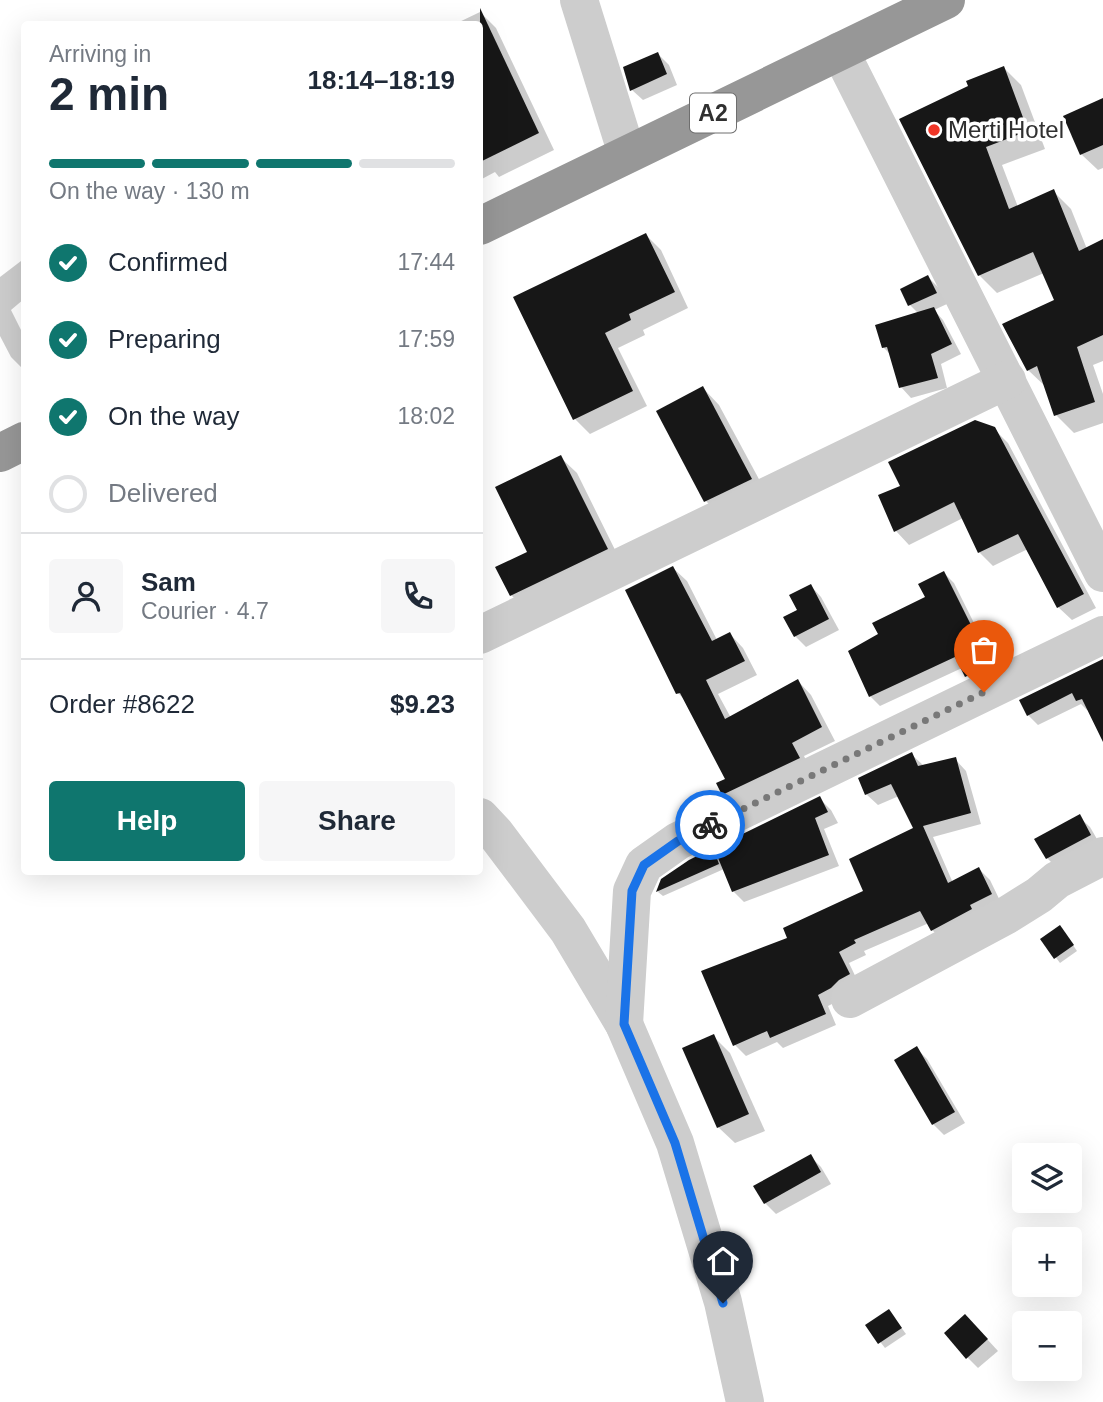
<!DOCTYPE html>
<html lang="en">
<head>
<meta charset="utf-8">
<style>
	body { margin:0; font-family:Helvetica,sans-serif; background:#f6f6f7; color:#1f2937; height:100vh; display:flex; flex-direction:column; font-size:26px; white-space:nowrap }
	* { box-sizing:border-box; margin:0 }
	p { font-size:23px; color:#747a83 }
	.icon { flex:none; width:38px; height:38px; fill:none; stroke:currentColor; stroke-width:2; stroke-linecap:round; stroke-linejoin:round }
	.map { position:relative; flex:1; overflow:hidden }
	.drawer { position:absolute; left:21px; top:21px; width:462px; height:854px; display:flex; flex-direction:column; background:#fff; border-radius:7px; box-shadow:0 7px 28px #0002 }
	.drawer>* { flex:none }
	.tools { position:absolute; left:1012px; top:1143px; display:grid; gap:14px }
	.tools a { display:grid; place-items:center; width:70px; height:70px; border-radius:7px; background:#fff; box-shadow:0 7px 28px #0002; font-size:35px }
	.pin { position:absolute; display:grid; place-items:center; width:60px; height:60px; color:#fff; margin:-72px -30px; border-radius:50% 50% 50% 0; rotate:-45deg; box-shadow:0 0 7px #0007 }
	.pin .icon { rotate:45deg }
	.courier { position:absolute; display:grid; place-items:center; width:70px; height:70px; margin:-35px; border:5px solid #1a73e8; border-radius:50%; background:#fff; color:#222; box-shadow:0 2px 9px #0007 }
	.headline em { font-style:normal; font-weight:700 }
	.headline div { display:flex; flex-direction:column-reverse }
	.headline { display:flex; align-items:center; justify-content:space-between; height:119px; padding:0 28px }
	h1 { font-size:46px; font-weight:700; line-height:52px }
	.bar { display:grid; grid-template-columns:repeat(4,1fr); gap:10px 7px; align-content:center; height:84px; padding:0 28px }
	.bar i { height:9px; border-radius:5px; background:#e0e1e3 }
	.bar .current { background:#0f766e }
	.bar p { grid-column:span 4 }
	.line { display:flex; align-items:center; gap:18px; padding:0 28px; border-top:2px solid #e0e1e3 }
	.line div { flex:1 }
	.round { display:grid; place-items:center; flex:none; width:74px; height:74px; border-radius:7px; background:#f6f6f7 }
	ol { padding:0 28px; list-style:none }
	li { display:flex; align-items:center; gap:21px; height:77px }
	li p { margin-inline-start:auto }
	li .icon { padding:7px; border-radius:50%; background:#0f766e; color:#fff; stroke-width:4 }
	li:last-child { color:#747a83 }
	li i { width:38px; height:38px; border:4px solid #e0e1e3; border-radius:50% }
	.cta { display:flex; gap:14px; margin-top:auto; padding:14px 28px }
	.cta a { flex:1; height:80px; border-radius:7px; background:#0f766e; color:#fff; font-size:28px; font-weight:700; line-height:80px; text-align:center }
	.cta a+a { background:#f6f6f7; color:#1f2937 }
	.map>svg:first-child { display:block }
	.shadow { fill:#0003 }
	.building { fill:#171717 }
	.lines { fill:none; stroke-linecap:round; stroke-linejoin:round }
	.minor { stroke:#cdcdcd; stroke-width:38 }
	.highway { stroke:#979797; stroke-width:38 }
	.done { stroke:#787878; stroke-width:7; stroke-dasharray:0 12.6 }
	.route { stroke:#1a73e8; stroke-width:9 }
	.poi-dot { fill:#f03628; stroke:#fff; stroke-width:2.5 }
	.labels { text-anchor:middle; stroke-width:7; stroke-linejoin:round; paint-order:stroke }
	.shield { fill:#fff; stroke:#6e6e6e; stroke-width:2 }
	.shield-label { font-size:23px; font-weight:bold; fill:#303030 }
	.poi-label { font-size:24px; fill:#303030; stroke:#fff; text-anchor:start }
</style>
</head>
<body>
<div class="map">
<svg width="1103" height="1402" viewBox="0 0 1103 1402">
	<rect width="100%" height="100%" fill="#fff"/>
	<!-- shadow -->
	<g class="shadow">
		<path d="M 480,12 L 496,28 L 554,150 L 499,177 L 495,172 L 480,180 L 480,24 L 455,24 Z"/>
		<path d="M 658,54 L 669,65 L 677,85 L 643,100 L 632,90 Z"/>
		<path d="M 1004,68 L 1021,85 L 1045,149 L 1002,165 L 1018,207 L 1054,192 L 1071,209 L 1087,249 L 1103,241 L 1103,361 L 1093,365 L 1103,394 L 1103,423 L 1074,433 L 1056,415 L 1047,388 L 1028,370 L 1056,301 L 1044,273 L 997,293 L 979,275 L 971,87 Z"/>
		<path d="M 1103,100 L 1103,168 L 1098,170 L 1081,154 Z"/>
		<path d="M 646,235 L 661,250 L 688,308 L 643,330 L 645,335 L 618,348 L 647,406 L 590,434 L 575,419 L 516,298 Z"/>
		<path d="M 21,261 L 24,264 L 24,299 L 11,310 L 24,336 L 24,365 L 21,367 L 11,357 L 0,336 L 0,277 Z"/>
		<path d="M 928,277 L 939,288 L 947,304 L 934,310 L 943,320 L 961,354 L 941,364 L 947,388 L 911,398 L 901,387 L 892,356 L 883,347 L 919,314 L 909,304 Z"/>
		<path d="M 703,388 L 719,405 L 768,496 L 722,518 L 706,501 Z"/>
		<path d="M 994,429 L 1008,443 L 1096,608 L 1072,620 L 1058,607 L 1028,549 L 993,566 L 979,552 L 963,518 L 909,545 L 896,531 L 880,496 L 902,487 Z"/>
		<path d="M 560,457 L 577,473 L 623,566 L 528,612 L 511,595 L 529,552 Z"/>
		<path d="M 480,553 L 483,569 L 480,570 Z"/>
		<path d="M 673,568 L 687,581 L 717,640 L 730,634 L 743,648 L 757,675 L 718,694 L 731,718 L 798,681 L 811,695 L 835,741 L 804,756 L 812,772 L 737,808 L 724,794 L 718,784 L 727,780 L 687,702 L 678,693 Z"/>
		<path d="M 944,573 L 954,583 L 1000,675 L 977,687 L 967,676 L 962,668 L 880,706 L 870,696 L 880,635 L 927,598 Z"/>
		<path d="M 811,586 L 821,597 L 839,630 L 806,647 L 795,636 L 800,611 Z"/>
		<path d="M 1103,661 L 1103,738 L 1089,709 L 1087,710 L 1081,704 L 1038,725 L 1028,715 Z"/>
		<path d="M 911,754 L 923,765 L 955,759 L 966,771 L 981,824 L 933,837 L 953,883 L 979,869 L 990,880 L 1004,909 L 944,941 L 932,930 L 929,923 L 864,951 L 866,955 L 849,963 L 860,986 L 842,999 L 828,1006 L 836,1025 L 783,1048 L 777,1042 L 746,1056 L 735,1045 L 789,939 L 865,892 L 915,829 L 899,796 L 878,805 L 866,794 Z"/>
		<path d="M 820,799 L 831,810 L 838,823 L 824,829 L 839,866 L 744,902 L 733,891 L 724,869 L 663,896 L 658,892 L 663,881 L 712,851 L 719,857 Z"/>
		<path d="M 1079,817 L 1090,827 L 1101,846 L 1058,869 L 1047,858 Z"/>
		<path d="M 1064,932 L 1077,951 L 1060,963 L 1042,939 Z"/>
		<path d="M 714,1037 L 730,1053 L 765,1131 L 735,1143 L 718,1127 Z"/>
		<path d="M 916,1048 L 927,1059 L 965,1123 L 944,1135 L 933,1124 Z"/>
		<path d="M 810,1156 L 821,1167 L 831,1184 L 776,1214 L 765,1203 Z"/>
		<path d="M 889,1311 L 906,1334 L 885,1348 L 867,1325 Z"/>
		<path d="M 976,1327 L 998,1351 L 978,1368 L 967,1357 Z"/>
	</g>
	<!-- building -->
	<g class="building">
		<path d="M 480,8 L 539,133 L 480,162 Z"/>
		<path d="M 658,52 L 667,74 L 630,91 L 623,67 Z"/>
		<path d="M 1004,66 L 1028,131 L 986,147 L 1009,209 L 1054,189 L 1079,251 L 1103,239 L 1103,335 L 1077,347 L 1095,402 L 1054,416 L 1037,366 L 1027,371 L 1002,324 L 1054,300 L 1033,252 L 978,276 L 899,119 L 968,86 L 966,81 Z"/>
		<path d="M 1103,98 L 1103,145 L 1080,155 L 1063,116 Z"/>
		<path d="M 646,233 L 675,292 L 629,314 L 631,320 L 605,333 L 633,391 L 573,420 L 513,297 Z"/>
		<path d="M 928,275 L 937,293 L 908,306 L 900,289 Z"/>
		<path d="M 934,307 L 952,344 L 931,354 L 938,378 L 899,388 L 887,347 L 882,348 L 875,325 Z"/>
		<path d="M 703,386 L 752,479 L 704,502 L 656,411 Z"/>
		<path d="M 975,420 L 995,427 L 1084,594 L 1057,608 L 1018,534 L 978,553 L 954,502 L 894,532 L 878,495 L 900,486 L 888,462 Z"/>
		<path d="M 561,455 L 608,549 L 510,596 L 495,567 L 527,552 L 495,487 Z"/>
		<path d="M 673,566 L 712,641 L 730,632 L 745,661 L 706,680 L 725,719 L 798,679 L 822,727 L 792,743 L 800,758 L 722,795 L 716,783 L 725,779 L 680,693 L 676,694 L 625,590 Z"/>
		<path d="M 944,571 L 991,665 L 965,677 L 955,657 L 869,697 L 848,651 L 878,634 L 872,623 L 925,597 L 918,584 Z"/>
		<path d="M 811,584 L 829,619 L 794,637 L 783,617 L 797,610 L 789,595 Z"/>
		<path d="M 1103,659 L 1103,742 L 1082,699 L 1076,701 L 1072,693 L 1027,716 L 1019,700 Z"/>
		<path d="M 912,752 L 918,766 L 956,757 L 971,813 L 923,826 L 948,883 L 979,867 L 992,894 L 970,905 L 972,909 L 931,931 L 920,911 L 854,940 L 856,943 L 839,952 L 850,974 L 839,980 L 831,988 L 818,995 L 826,1014 L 770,1038 L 767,1031 L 733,1046 L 701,971 L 787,938 L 783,928 L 863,891 L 849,859 L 913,828 L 891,784 L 865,795 L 858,778 Z"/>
		<path d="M 820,796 L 828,812 L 815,818 L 829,855 L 732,892 L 714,848 Z"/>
		<path d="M 1080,814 L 1091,835 L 1046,859 L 1034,839 Z"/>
		<path d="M 713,848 L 719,864 L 656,892 L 661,879 L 689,860 Z"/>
		<path d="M 1060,925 L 1074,945 L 1054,959 L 1040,939 Z"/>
		<path d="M 714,1034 L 749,1114 L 717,1128 L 682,1048 Z"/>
		<path d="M 917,1046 L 955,1112 L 932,1125 L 894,1060 Z"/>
		<path d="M 811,1154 L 821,1172 L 764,1204 L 753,1186 Z"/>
		<path d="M 889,1309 L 902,1328 L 878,1344 L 865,1325 Z"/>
		<path d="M 965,1314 L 988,1339 L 966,1359 L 944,1333 Z"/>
	</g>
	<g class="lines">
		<!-- minor -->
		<g class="minor">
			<path d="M 579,0 L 627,154"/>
			<path d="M 840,51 L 1103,573"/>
			<path d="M 480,635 L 1007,380"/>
			<path d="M 480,817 L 495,833 L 568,930 L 624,1024 L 675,1143 L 723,1302 L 745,1402"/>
			<path d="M 850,999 L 1007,915 L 1039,895 L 1057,880 L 1103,856"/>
			<path d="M 624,1024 L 632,891 L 644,865 L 678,841 L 1103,635"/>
		</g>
		<!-- highway -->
		<g class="highway">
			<path d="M 480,226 L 946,0"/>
			<path d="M 0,453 L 24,441"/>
		</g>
	</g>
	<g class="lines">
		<!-- done -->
		<path class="done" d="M 710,825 L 984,692"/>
		<!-- route -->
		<path class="route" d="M 710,825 L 678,841 L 644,865 L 632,891 L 624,1024 L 675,1143 L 723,1303"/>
	</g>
	<!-- markers -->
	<circle class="poi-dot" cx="934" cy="130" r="7"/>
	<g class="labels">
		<!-- shield labels -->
		<rect class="shield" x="690" y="93.5" width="46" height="39" rx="5"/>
		<g class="shield-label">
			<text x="713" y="121">A2</text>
		</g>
		<!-- poi labels -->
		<g class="poi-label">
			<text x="948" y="138">Merti Hotel</text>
		</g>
	</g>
</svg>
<div class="tools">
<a><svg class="icon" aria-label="layers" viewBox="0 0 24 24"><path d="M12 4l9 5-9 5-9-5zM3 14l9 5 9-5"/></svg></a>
<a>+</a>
<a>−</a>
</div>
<div class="pin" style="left:984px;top:692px;background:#ea580c"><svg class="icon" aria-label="bag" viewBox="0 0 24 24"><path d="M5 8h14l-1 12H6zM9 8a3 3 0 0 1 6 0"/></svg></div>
<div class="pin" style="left:723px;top:1303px;background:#1f2937"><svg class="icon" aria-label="home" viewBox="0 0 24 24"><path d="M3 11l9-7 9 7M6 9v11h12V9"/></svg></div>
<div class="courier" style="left:710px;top:825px"><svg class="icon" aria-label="bike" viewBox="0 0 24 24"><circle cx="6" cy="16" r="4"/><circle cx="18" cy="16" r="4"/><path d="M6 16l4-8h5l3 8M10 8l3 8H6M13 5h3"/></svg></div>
<section class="drawer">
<div class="headline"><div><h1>2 min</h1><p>Arriving in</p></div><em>18:14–18:19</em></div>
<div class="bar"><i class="current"></i><i class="current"></i><i class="current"></i><i></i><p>On the way · 130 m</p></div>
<ol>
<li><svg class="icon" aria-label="check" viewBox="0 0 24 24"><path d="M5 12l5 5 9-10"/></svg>Confirmed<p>17:44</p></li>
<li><svg class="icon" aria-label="check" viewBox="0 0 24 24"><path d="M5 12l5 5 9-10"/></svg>Preparing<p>17:59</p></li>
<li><svg class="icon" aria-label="check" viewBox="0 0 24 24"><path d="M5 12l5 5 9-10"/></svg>On the way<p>18:02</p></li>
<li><i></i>Delivered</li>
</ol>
<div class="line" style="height:126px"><a class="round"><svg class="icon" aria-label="person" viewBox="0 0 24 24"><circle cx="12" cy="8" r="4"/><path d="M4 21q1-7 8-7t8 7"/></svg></a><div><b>Sam</b><p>Courier · 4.7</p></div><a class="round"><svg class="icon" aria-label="phone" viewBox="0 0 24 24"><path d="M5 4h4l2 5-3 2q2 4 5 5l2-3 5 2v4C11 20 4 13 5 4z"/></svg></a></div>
<div class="line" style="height:91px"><div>Order #8622</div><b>$9.23</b></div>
<div class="cta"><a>Help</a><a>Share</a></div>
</section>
</div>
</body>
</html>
